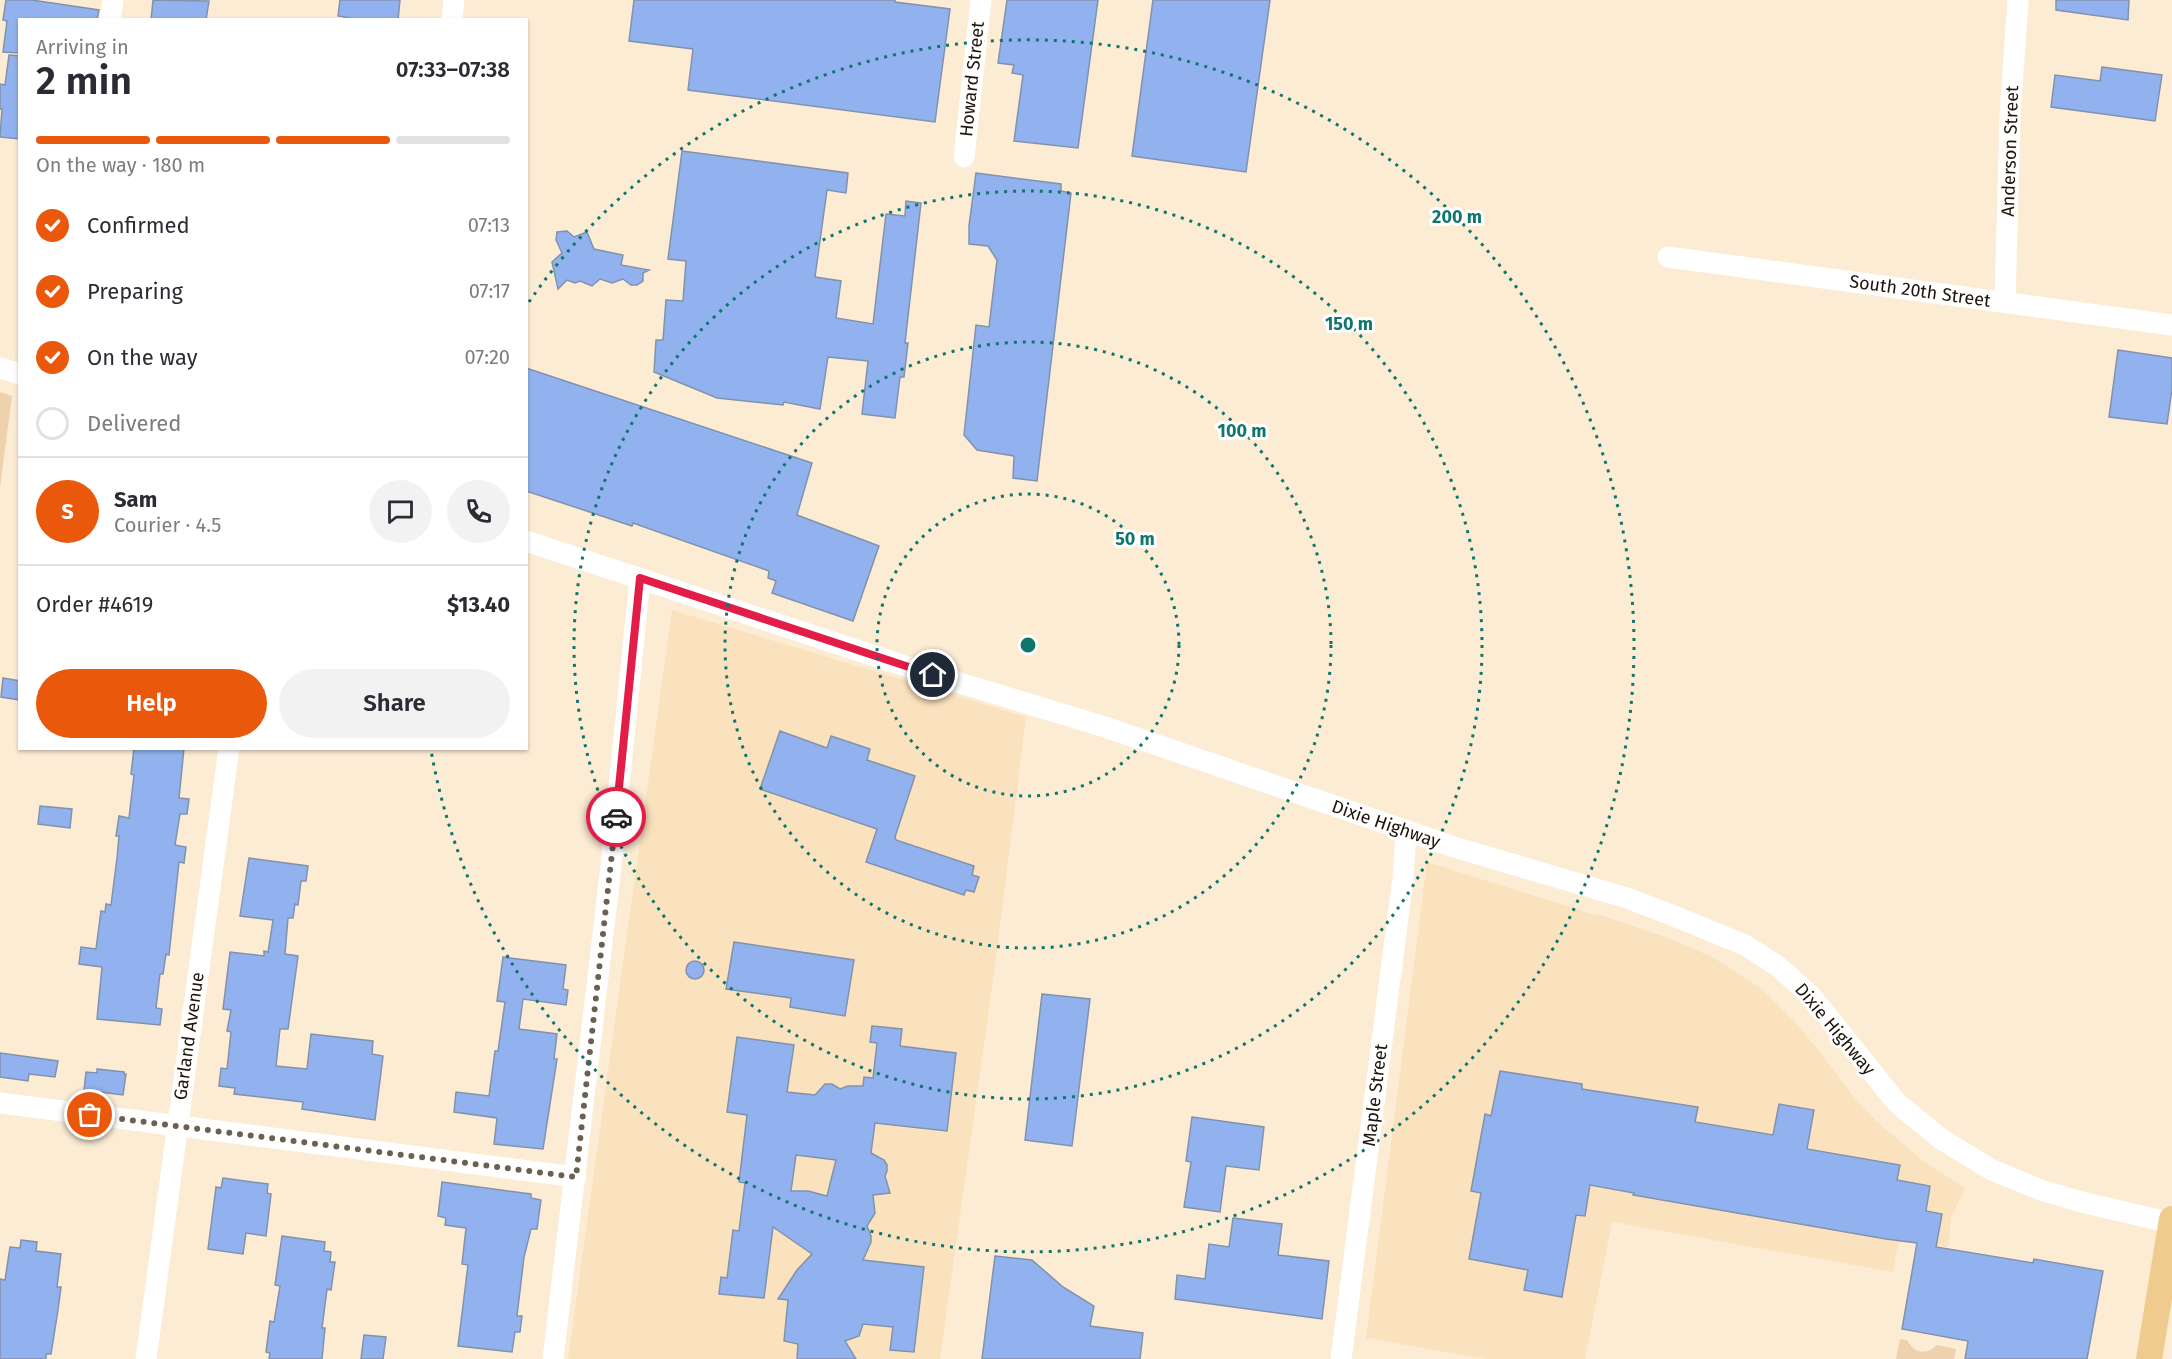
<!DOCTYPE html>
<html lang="en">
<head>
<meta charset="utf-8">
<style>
	body { margin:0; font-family:"Fira Sans",sans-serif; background:#f2f2f3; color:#2b2b33; height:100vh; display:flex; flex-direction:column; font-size:22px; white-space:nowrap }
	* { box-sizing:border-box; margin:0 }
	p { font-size:20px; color:#7c7c81 }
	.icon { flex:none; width:33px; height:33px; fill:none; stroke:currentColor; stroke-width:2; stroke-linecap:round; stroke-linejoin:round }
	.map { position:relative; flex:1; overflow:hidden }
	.details { position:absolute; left:18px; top:18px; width:510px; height:732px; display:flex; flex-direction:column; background:#fff; border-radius:0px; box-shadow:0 2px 4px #0004 }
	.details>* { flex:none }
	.pin { position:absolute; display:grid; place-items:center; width:51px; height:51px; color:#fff; margin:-26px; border:3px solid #fff; border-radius:50%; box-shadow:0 2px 6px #0007 }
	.courier { position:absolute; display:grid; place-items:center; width:60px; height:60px; margin:-30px; border:4px solid #e11d48; border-radius:50%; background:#fff; color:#222; box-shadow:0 2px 8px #0007 }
	.overview em { font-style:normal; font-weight:600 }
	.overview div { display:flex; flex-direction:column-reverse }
	.overview { display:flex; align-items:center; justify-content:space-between; height:102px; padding:0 18px }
	h1 { font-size:39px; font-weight:600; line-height:45px }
	.bar { display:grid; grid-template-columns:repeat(4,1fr); gap:9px 6px; align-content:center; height:72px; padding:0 18px }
	.bar i { height:8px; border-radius:4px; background:#e1e1e2 }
	.bar .selected { background:#ea580c }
	.bar p { grid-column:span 4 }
	.line { display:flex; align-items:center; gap:15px; padding:0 18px; border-top:2px solid #e1e1e2 }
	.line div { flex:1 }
	.round { display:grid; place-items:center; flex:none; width:63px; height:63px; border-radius:32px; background:#f2f2f3 }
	ol { padding:0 18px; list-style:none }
	li { display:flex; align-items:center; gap:18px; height:66px }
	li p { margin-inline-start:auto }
	li .icon { padding:6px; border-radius:50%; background:#ea580c; color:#fff; stroke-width:4 }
	li:last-child { color:#7c7c81 }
	li i { width:33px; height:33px; border:3px solid #e1e1e2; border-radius:50% }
	.action { display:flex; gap:12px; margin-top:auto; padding:12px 18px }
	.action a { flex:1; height:69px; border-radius:36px; background:#ea580c; color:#fff; font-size:24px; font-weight:600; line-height:69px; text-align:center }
	.action a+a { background:#f2f2f3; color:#2b2b33 }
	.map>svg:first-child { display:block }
	.built { fill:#fbe2be }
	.green { fill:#edd2ad }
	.building { fill:#91b2ee; stroke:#8292ad; stroke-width:1.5; fill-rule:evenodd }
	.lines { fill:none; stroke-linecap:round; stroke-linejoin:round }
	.minor { stroke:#fff; stroke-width:21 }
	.major { stroke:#efcb90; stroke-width:26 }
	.done { stroke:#6b6051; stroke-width:6; stroke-dasharray:0 10.8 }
	.route { stroke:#e11d48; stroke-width:8 }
	.ring { fill:none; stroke:#0f766e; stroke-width:3; stroke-dasharray:3 6 }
	.labels { text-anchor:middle; stroke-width:6; stroke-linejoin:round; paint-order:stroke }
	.street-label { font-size:18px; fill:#1d150b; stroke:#fff }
	.centre { fill:#0f766e; stroke:#fff; stroke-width:3 }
	.ring-label { font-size:18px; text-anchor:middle; font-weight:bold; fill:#0f766e; stroke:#fff; stroke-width:6; stroke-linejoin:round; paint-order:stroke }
</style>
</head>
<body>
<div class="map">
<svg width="2172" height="1359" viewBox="0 0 2172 1359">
	<rect width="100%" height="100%" fill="#fcecd4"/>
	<!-- built -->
	<g class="built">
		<path d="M 672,610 L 1026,717 L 995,966 L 940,1359 L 568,1359 Z"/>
		<path d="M 1427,862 L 1595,915 L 1603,916 L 1671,939 L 1714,958 L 1762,989 L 1800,1027 L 1855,1098 L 1876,1121 L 1923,1161 L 1965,1188 L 1951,1218 L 1948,1247 L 1899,1239 L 1893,1272 L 1612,1222 L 1585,1359 L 1485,1359 L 1366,1338 Z"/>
	</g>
	<!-- green -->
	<g class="green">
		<path d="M 0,392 L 12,396 L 0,487 Z"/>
		<path d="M 1900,1339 L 1907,1340 C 1914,1353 1926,1356 1937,1345 L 1956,1349 L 1954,1359 L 1896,1359 Z"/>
	</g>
	<!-- building -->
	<g class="building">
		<path d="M 6,0 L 32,0 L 99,10 L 97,20 L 20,20 L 20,53 L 3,52 L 7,21 L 3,20 Z"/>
		<path d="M 153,0 L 209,1 L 206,20 L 151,20 Z"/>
		<path d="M 340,0 L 400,0 L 398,20 L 362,20 L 338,16 Z"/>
		<path d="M 634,0 L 895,0 L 895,2 L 950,9 L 935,122 L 688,90 L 693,49 L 629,41 Z"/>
		<path d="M 1007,0 L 1098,0 L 1078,148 L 1014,141 L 1023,75 L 1012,73 L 1014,65 L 998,63 Z"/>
		<path d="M 1153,0 L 1270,0 L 1246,172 L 1132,156 Z"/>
		<path d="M 2056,0 L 2129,0 L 2128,20 L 2056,10 Z"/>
		<path d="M 9,55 L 20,56 L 20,139 L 0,137 L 2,109 L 0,109 L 0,84 L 5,85 Z"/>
		<path d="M 2102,67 L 2162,75 L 2155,121 L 2051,107 L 2055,75 L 2100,81 Z"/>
		<path d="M 682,151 L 848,173 L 846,193 L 827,190 L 815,277 L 841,281 L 836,318 L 873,324 L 886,214 L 905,216 L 906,201 L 921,203 L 905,343 L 908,343 L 904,377 L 900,377 L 895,418 L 862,414 L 868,361 L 828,357 L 820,409 L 784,402 L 783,405 L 717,398 L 654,372 L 656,340 L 663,340 L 666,300 L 683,301 L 686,261 L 668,259 Z"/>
		<path d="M 976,173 L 1061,184 L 1061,191 L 1071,193 L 1037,481 L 1013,478 L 1014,456 L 977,450 L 964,435 L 976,325 L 989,327 L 997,260 L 988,246 L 969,244 L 969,226 Z"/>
		<path d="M 567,231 L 574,237 L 587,232 L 594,249 L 623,255 L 621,265 L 649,270 L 643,273 L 643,281 L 637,285 L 631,285 L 623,279 L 612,283 L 600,279 L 592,286 L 580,281 L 575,283 L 567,280 L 558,289 L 552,262 L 562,253 L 556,240 L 557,232 Z"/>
		<path d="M 2118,350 L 2172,358 L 2172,389 L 2167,424 L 2109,417 Z"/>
		<path d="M 526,368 L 812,463 L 797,515 L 879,546 L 853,621 L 772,593 L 776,581 L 768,578 L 769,571 L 633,523 L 632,526 L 526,491 Z"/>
		<path d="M 3,678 L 20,681 L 20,700 L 1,697 Z"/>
		<path d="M 780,731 L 827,748 L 831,736 L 870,749 L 867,760 L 915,776 L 895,837 L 896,840 L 974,866 L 972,875 L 979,877 L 974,892 L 966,890 L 964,895 L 866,862 L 877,829 L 760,789 Z"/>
		<path d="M 134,748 L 184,748 L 179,798 L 189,799 L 187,814 L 180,814 L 175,845 L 186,847 L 184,863 L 179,862 L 169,955 L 166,954 L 163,974 L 160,974 L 156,1008 L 162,1009 L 160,1025 L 97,1019 L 102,967 L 79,964 L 81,947 L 96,949 L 101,911 L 105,912 L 106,904 L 111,905 L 117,858 L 119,836 L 116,836 L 119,816 L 129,818 L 134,775 L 131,774 Z"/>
		<path d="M 40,806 L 72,809 L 70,828 L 38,824 Z"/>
		<path d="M 249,858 L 308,866 L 306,881 L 301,881 L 298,905 L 295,904 L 293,918 L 288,918 L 285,954 L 298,956 L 288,1029 L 280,1029 L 276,1066 L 307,1069 L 311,1034 L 373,1041 L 372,1054 L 383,1056 L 375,1120 L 302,1109 L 303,1102 L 234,1094 L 235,1088 L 219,1086 L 221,1068 L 227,1069 L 231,1032 L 227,1031 L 231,1010 L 223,1009 L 230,952 L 264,956 L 264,951 L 268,952 L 273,920 L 240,916 Z"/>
		<path d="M 734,942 L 854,960 L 845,1016 L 790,1007 L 791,998 L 726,989 Z"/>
		<path d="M 503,957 L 566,965 L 563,989 L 568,990 L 566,1005 L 523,999 L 519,1029 L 557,1034 L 554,1059 L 557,1059 L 543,1149 L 494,1144 L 497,1118 L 454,1112 L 456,1092 L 489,1096 L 495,1051 L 498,1051 L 505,1002 L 497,1001 Z"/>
		<circle cx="695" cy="970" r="9"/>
		<path d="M 1042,994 L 1090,999 L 1072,1146 L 1025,1140 Z"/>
		<path d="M 872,1026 L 902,1029 L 900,1046 L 956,1053 L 947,1131 L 875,1123 L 871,1153 L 884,1160 L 887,1165 L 887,1171 L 885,1176 L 890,1193 L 873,1195 L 875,1213 L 867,1226 L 871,1236 L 871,1242 L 863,1260 L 924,1267 L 914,1352 L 890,1350 L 893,1327 L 863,1324 L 859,1336 L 845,1341 L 856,1359 L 797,1359 L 798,1344 L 784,1341 L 788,1300 L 778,1299 L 797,1270 L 812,1254 L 773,1227 L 764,1298 L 719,1294 L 721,1277 L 727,1278 L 733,1230 L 739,1231 L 745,1183 L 739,1182 L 747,1115 L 727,1112 L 737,1037 L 794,1045 L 787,1092 L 815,1095 L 825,1084 L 832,1084 L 840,1089 L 848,1086 L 863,1086 L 864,1077 L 873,1078 L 877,1043 L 870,1042 ZM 796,1155 L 836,1160 L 827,1196 L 808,1191 L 791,1191 Z"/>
		<path d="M 0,1053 L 58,1061 L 55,1077 L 29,1074 L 28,1081 L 0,1077 Z"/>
		<path d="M 97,1069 L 124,1072 L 124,1074 L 126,1074 L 123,1095 L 84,1090 L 86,1072 L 97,1073 Z"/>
		<path d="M 1500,1071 L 1582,1084 L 1582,1089 L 1698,1107 L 1695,1122 L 1773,1135 L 1779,1104 L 1814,1110 L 1807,1149 L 1900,1165 L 1897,1180 L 1930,1186 L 1926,1211 L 1942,1214 L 1936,1247 L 2033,1263 L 2034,1259 L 2103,1271 L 2087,1359 L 1965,1359 L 1968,1341 L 1902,1329 L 1917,1243 L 1886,1239 L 1633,1195 L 1634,1193 L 1590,1185 L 1585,1216 L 1576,1215 L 1562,1297 L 1524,1290 L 1528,1270 L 1469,1259 L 1481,1193 L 1471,1191 L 1485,1114 L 1491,1116 Z"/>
		<path d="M 1192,1117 L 1264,1127 L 1259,1170 L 1226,1166 L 1220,1212 L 1184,1207 L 1191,1162 L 1186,1161 Z"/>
		<path d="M 223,1178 L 268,1184 L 267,1193 L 271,1194 L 266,1236 L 246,1233 L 243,1254 L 208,1249 L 216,1187 L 221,1188 Z"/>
		<path d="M 442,1182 L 531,1194 L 531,1198 L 541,1200 L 537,1229 L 531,1229 L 524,1257 L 517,1316 L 522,1316 L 520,1332 L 515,1332 L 512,1352 L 458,1346 L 468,1265 L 462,1264 L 466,1228 L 445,1225 L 446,1218 L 438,1216 Z"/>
		<path d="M 1233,1218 L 1282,1224 L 1278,1255 L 1329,1261 L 1322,1319 L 1175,1299 L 1177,1275 L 1205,1279 L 1209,1244 L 1229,1247 Z"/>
		<path d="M 282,1236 L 325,1242 L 324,1251 L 331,1252 L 330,1262 L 335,1262 L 331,1290 L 327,1289 L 322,1328 L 325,1328 L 322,1359 L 269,1359 L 270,1353 L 266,1352 L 270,1321 L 274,1322 L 280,1286 L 275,1285 Z"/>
		<path d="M 21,1240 L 37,1242 L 36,1251 L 61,1254 L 57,1287 L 61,1287 L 58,1310 L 51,1354 L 46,1354 L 46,1359 L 0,1359 L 0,1279 L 5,1280 L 10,1247 L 20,1248 Z"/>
		<path d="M 995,1256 L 1032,1260 L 1063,1287 L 1094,1306 L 1090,1326 L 1143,1333 L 1140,1359 L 982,1359 Z"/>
		<path d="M 364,1335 L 386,1337 L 383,1359 L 361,1359 Z"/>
	</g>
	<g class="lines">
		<!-- minor -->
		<g class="minor">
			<path d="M 110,20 L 113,0"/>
			<path d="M 452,20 L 454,0"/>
			<path d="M 964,157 L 981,0"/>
			<path d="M 1668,257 L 2172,325"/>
			<path d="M 2005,302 L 2010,115 L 2018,0"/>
			<path d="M 0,368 L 20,374"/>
			<path d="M 526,541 L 917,670 L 1105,727 L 1454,847 L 1627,898 L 1669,914 L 1745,945 L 1779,967 L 1812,997 L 1897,1103 L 1941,1139 L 1992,1170 L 2041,1190 L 2081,1202 L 2172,1223"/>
			<path d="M 0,1103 L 576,1177"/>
			<path d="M 146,1359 L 229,748"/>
			<path d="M 553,1359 L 610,875 L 640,578"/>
			<path d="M 1341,1359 L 1403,878 L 1406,831"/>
		</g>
		<!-- major -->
		<path class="major" d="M 2149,1359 L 2172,1219"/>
	</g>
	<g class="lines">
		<!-- done -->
		<path class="done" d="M 90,1115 L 576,1177 L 616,817"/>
		<!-- route -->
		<path class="route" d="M 616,817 L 640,578 L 933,675"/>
	</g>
	<!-- distance rings -->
	<g class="ring">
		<circle cx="1028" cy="645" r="151"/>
		<circle cx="1028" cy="645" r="303"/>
		<circle cx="1028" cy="645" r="454"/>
		<path d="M529 302A606 606 0 1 1 431 750"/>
	</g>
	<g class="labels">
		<!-- street labels -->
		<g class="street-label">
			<text transform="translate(972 79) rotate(-84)" y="6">Howard Street</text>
			<text transform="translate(2010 151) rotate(-88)" y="6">Anderson Street</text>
			<text transform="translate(1920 291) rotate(8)" y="6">South 20th Street</text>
			<text transform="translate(1386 824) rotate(19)" y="6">Dixie Highway</text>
			<text transform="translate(1835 1029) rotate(50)" y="6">Dixie Highway</text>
			<text transform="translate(189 1036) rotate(-82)" y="6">Garland Avenue</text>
			<text transform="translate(1375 1095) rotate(-83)" y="6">Maple Street</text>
		</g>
	</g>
	<circle cx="1028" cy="645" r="9" class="centre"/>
	<g class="ring-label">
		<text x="1457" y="223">200 m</text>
		<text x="1349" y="330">150 m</text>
		<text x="1242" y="437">100 m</text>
		<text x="1135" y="545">50 m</text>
	</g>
</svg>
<div class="pin" style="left:90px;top:1115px;background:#ea580c"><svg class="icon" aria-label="bag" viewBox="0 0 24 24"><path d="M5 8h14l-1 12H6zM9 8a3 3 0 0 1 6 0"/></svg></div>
<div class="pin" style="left:933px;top:675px;background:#1f2937"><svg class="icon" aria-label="home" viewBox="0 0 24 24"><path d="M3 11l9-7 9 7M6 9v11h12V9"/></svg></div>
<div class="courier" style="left:616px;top:817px"><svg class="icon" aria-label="car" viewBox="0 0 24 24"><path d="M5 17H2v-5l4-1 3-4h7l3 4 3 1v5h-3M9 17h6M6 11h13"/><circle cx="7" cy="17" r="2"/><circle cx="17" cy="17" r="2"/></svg></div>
<section class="details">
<div class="overview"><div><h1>2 min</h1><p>Arriving in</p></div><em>07:33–07:38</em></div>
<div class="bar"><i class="selected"></i><i class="selected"></i><i class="selected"></i><i></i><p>On the way · 180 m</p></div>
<ol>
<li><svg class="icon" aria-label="check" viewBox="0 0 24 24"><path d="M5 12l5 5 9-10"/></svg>Confirmed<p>07:13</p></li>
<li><svg class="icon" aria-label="check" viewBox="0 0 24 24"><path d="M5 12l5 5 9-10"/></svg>Preparing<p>07:17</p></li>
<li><svg class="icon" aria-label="check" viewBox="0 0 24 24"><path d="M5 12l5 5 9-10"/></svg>On the way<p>07:20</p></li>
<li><i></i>Delivered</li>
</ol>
<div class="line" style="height:108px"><b class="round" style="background:#ea580c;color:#fff">S</b><div><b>Sam</b><p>Courier · 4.5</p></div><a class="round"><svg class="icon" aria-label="chat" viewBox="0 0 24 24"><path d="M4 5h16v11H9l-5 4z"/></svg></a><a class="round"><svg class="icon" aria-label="phone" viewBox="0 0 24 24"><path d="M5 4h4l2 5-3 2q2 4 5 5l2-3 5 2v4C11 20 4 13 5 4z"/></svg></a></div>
<div class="line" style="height:78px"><div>Order #4619</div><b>$13.40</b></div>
<div class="action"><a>Help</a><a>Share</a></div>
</section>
</div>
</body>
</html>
